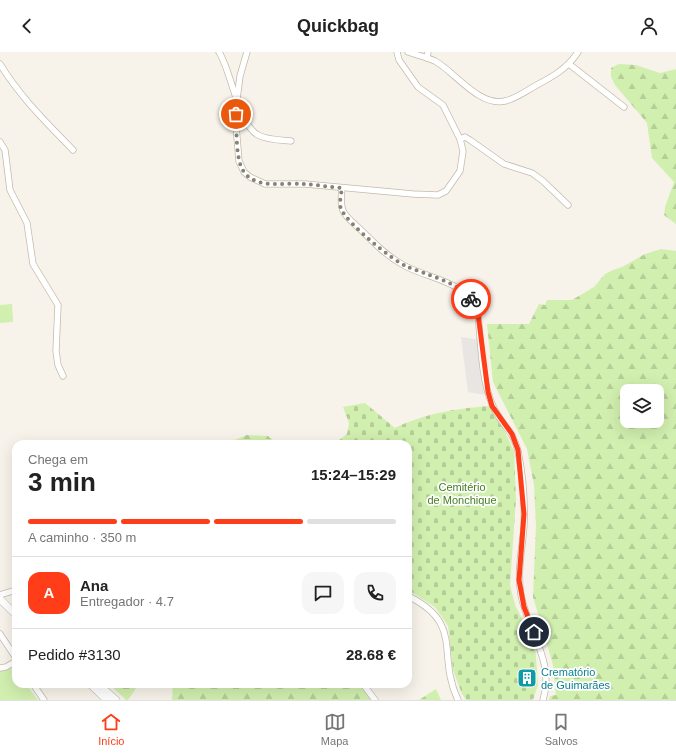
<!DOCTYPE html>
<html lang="pt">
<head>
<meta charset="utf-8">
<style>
	body { margin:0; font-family:Arial,sans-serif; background:#f6f6f6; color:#222; height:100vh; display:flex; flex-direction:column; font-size:15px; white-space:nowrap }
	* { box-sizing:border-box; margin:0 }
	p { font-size:13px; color:#767676 }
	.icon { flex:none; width:22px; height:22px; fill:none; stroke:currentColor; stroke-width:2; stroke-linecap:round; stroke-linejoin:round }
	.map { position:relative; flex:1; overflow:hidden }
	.details { position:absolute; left:12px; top:388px; width:400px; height:248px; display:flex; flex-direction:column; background:#fff; border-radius:12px; box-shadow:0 4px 16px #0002 }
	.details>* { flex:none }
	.buttons { position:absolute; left:620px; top:332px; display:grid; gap:8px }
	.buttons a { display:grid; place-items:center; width:44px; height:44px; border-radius:8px; background:#fff; box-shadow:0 4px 16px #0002; font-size:20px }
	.pin { position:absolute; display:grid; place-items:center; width:34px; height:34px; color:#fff; margin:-17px; border:2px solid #fff; border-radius:50%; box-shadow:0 1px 4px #0007 }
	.courier { position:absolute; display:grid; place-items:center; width:40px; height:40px; margin:-20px; border:3px solid #ff3d19; border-radius:50%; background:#fff; color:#222; box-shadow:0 1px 5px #0007 }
	.headline em { font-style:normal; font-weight:600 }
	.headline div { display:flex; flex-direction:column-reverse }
	.headline { display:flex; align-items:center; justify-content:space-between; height:68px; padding:0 16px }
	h1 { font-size:26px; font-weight:600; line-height:30px }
	.bar { display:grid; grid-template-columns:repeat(4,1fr); gap:6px 4px; align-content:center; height:48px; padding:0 16px }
	.bar i { height:5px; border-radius:3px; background:#e0e0e0 }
	.bar .on { background:#ff3d19 }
	.bar p { grid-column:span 4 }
	.line { display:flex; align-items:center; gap:10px; padding:0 16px; border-top:1px solid #e0e0e0 }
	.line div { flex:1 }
	.round { display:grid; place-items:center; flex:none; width:42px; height:42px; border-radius:12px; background:#f6f6f6 }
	header { display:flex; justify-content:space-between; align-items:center; height:52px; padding:0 16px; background:#fff; font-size:18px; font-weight:600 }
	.menu { display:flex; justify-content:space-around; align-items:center; height:56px; border-top:1px solid #e0e0e0; background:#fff; font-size:11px; color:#767676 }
	.menu a { display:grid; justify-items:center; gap:2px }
	.menu .on { color:#ff3d19 }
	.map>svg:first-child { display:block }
	.forest { fill:url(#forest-firs); fill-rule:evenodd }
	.cemetery { fill:url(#cemetery-stones) }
	.park { fill:#d1efaf }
	.parking { fill:#e8e5e2 }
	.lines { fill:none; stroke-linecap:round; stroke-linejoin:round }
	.minor-casing { stroke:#c3bbab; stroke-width:7 }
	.tertiary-casing { stroke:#c3bbab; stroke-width:8 }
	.minor { stroke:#fff; stroke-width:5.5 }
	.tertiary { stroke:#fff; stroke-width:7 }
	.done { stroke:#888176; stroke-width:4; stroke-dasharray:0 7.2 }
	.route { stroke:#ff3d19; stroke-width:5 }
	.labels { text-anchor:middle; stroke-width:3.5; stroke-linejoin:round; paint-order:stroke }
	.park-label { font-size:11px; fill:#448021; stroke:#fff }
	.culture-label { font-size:11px; fill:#0d838f; stroke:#fff; text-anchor:start }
</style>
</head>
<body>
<header><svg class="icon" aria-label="back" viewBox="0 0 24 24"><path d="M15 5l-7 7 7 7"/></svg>Quickbag<svg class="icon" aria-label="person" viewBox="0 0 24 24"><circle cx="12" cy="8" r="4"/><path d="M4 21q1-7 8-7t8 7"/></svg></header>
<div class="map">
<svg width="676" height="648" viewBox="0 0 676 648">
	<defs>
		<pattern id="forest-firs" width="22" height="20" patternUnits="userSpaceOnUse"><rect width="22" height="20" fill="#d1efaf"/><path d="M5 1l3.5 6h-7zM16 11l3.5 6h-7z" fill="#b5ce97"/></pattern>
		<pattern id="cemetery-stones" width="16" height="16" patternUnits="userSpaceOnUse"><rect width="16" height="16" fill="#d1efaf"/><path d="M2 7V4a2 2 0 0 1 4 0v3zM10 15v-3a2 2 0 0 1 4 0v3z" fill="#b5ce97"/></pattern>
	</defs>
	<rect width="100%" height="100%" fill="#f7f3ea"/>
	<!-- forest -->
	<g class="forest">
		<path d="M 619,12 L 636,13 L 660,21 L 676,17 L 676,172 L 664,163 L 665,155 L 674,130 L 652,106 L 647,71 L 615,33 L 611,25 L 611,16 Z"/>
		<path d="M 661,197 L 676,199 L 676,648 L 549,648 L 550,644 L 556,643 L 553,613 L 533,545 L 536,474 L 534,433 L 527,397 L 493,330 L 487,272 L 529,272 L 539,252 L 545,253 L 547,248 L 572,248 L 594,235 L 605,222 L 613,218 L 622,215 L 645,202 ZM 627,339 L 657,339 L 657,369 L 627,369 Z"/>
		<path d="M 247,383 L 268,384 L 277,392 L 225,392 Z"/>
		<path d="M 109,632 L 139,632 L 128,648 L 126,648 Z"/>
		<path d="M 173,632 L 360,632 L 373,648 L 172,648 Z"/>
		<path d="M 436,637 L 441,648 L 419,648 Z"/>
	</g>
	<!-- cemetery -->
	<path class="cemetery" d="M 365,351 L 395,376 C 426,361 455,357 489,354 L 503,376 L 514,399 L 516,447 L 510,533 L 515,553 L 535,592 L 538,633 L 533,648 L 466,648 L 462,642 L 453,618 L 448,574 L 435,555 L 408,538 L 408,392 L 334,392 L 347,382 L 349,371 L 343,355 Z"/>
	<!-- park -->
	<g class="park">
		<path d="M 12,252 L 13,270 L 0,271 L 0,253 Z"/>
		<path d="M 16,615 L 16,632 L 26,632 L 38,648 L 0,648 L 0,619 Z"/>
	</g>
	<!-- parking -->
	<path class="parking" d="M 461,285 L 475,287 L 479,285 L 485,343 L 468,340 Z"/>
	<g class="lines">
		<defs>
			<g id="minor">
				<path d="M 219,0 C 232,21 238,72 258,83 C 267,88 281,88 291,89"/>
				<path d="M 247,0 L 240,24 L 235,62 L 239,109 L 244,120 L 250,125 L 265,132 L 305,132 L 413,142 L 438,143 L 446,139 L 460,119 L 463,99 L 460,87 L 443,53 L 418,35 L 399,8 L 397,0"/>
				<path d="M 408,0 C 417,3 427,5 435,9 C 455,20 479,55 505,49 C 515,47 526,39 535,34 C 552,25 567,17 578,0"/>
				<path d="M 427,6 L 428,0"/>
				<path d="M 0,12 C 20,45 47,71 73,98"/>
				<path d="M 569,12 L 624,55"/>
				<path d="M 460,87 L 465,85 L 470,88 L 504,112 L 532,121 L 543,129 L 568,153"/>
				<path d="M 0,90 L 5,98 L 10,138 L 27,171 L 33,212 L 58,253 L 56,299 L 58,313 L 63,324"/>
				<path d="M 342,136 C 339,162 344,162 362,179 C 375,192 388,205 405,214 C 432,228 468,229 478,262 C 481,291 481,325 492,352 C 498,369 514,379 518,399 C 523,423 525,450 524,474 C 522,498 517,520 521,543 C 528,579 555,610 543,648"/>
				<path d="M 0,543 L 16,538"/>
				<path d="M 408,544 C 465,572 436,602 458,648"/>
				<path d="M 0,582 L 16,606"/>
				<path d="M 0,616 L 6,615 L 16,609"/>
				<path d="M 33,632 L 44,648"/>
				<path d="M 363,632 L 375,648"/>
			</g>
			<g id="tertiary">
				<path d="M 0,547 L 16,563"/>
				<path d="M 90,632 L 107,648"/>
				<path d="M 98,632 L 116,648"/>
			</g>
		</defs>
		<!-- minor casing -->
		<use href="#minor" class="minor-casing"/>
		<!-- tertiary casing -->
		<use href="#tertiary" class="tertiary-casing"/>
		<!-- minor -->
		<use href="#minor" class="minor"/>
		<!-- tertiary -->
		<use href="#tertiary" class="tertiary"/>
	</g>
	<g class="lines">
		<!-- done -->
		<path class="done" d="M 236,62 C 237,77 235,108 244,120 C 257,138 286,130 305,132 C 317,133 329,135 342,136 C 341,143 339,151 341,157 C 348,172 393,209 408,215 C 424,222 462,232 471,247"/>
		<!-- route -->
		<path class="route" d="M 471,247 L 478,262 L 488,340 L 492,354 L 512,382 L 518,398 L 524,462 L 519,528 L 524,555 L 534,580"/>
	</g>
	<!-- icons -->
	<defs>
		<symbol id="building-square" viewBox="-11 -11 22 22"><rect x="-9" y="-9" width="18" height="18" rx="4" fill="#0f9aa8" stroke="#fff"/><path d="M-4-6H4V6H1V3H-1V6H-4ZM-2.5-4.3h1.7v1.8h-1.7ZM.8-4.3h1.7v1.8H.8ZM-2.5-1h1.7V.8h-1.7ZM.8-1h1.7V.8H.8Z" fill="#fff"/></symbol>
	</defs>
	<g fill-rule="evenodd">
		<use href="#building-square" x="516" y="615" width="22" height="22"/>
	</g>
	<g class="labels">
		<!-- park labels -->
		<g class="park-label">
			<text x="462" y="439">Cemitério<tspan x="462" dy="13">de Monchique</tspan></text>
		</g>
		<!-- culture labels -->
		<g class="culture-label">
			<text x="541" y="624">Crematório<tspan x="541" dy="13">de Guimarães</tspan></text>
		</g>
	</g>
</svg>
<div class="buttons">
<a><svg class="icon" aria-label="layers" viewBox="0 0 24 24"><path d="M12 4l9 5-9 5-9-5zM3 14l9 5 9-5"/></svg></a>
</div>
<div class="pin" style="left:236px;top:62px;background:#ea580c"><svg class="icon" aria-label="bag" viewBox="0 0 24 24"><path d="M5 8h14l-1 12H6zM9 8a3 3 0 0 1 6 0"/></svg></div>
<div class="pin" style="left:534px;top:580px;background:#1f2937"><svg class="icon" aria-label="home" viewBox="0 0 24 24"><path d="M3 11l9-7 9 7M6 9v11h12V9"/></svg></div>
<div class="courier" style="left:471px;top:247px"><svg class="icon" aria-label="bike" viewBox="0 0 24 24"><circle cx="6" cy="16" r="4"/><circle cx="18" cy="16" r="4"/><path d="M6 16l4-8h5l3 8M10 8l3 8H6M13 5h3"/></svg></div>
<section class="details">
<div class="headline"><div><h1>3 min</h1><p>Chega em</p></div><em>15:24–15:29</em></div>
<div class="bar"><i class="on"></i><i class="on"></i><i class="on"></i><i></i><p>A caminho · 350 m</p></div>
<div class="line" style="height:72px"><b class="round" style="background:#ff3d19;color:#fff">A</b><div><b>Ana</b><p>Entregador · 4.7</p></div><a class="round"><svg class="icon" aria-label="chat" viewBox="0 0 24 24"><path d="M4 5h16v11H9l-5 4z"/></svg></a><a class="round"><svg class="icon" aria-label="phone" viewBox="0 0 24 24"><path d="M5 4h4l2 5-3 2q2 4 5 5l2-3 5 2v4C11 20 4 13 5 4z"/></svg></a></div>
<div class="line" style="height:52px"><div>Pedido #3130</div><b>28.68 €</b></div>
</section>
</div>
<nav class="menu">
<a class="on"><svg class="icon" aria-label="home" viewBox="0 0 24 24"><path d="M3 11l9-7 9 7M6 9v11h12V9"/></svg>Início</a>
<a><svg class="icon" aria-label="map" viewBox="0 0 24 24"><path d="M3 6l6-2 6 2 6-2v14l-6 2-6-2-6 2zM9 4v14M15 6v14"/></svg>Mapa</a>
<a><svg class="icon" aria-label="saved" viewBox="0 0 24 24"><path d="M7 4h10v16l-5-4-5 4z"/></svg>Salvos</a>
</nav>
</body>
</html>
